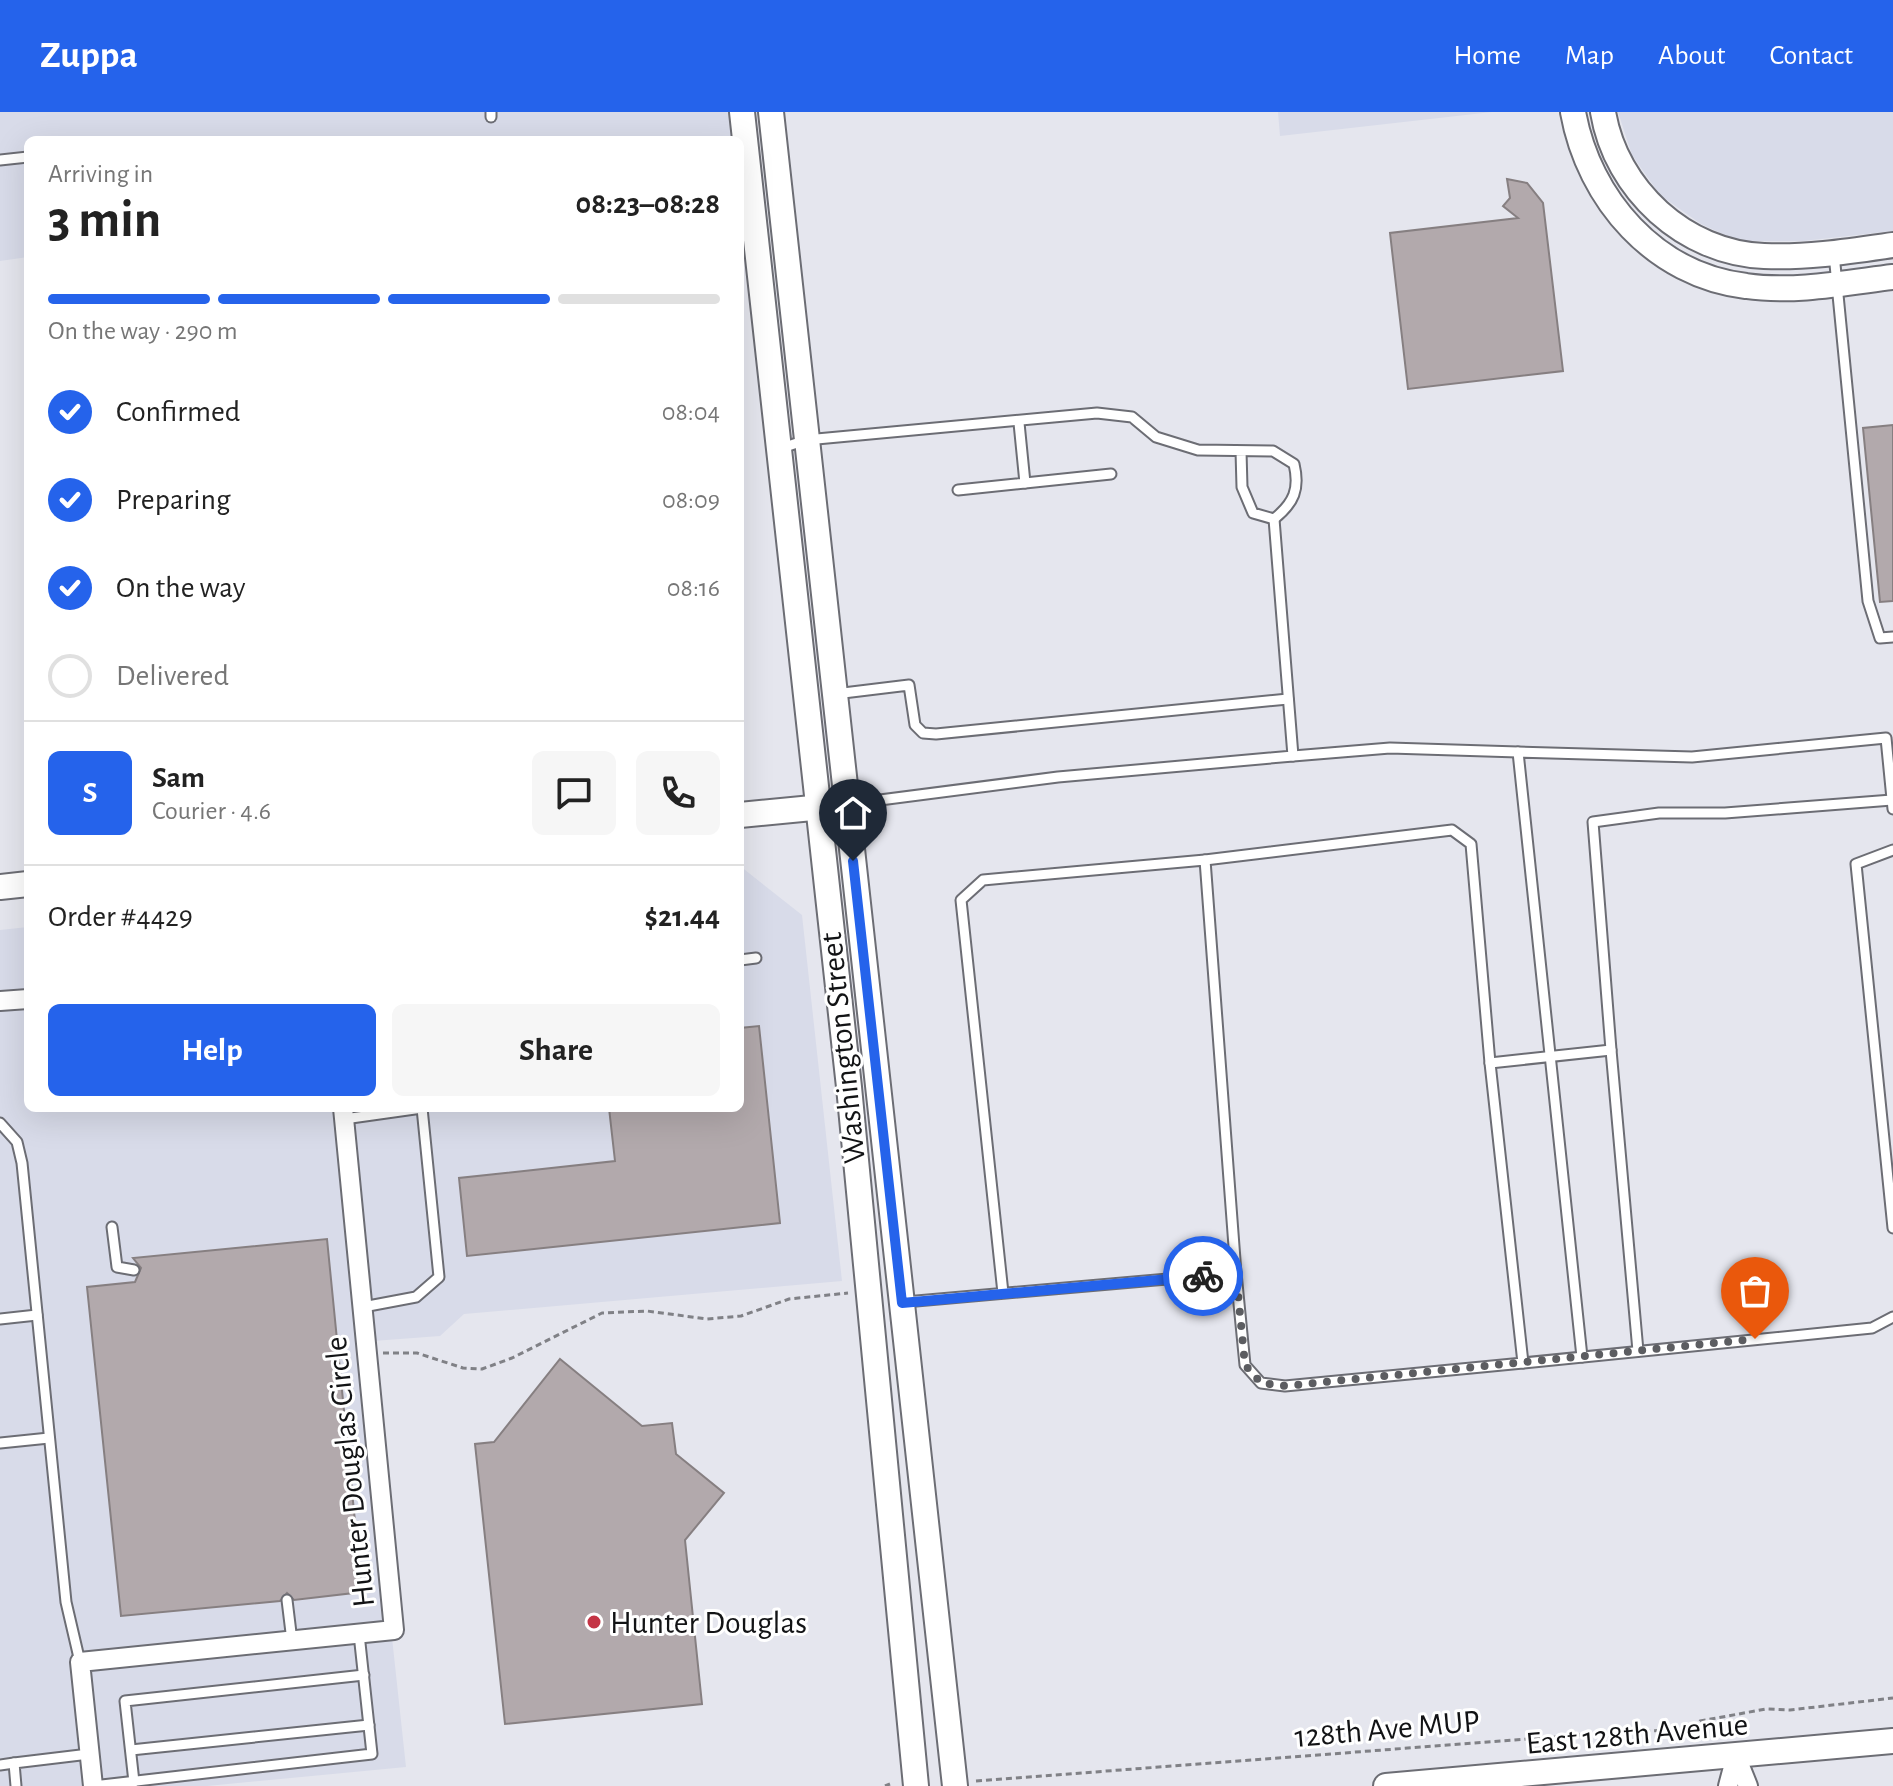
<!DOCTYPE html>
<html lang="en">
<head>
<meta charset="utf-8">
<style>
	body { margin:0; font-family:"Alegreya Sans",sans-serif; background:#f6f6f6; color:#222; height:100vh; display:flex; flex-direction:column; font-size:30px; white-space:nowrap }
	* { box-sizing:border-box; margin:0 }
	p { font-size:26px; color:#767676 }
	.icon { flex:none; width:44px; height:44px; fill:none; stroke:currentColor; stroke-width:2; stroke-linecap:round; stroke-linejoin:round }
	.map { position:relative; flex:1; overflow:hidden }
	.side { position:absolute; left:24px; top:24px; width:720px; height:976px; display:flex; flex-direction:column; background:#fff; border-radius:12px; box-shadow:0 8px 32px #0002 }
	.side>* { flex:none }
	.pin { position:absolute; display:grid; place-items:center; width:68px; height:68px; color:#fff; margin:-82px -34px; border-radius:50% 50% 50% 0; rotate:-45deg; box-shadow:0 0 8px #0007 }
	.pin .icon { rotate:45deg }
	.courier { position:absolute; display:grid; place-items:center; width:80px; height:80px; margin:-40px; border:6px solid #2563eb; border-radius:50%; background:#fff; color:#222; box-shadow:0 2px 10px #0007 }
	.summary em { font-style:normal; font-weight:600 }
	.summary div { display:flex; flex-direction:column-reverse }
	.summary { display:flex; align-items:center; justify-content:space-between; height:136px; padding:0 24px }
	h1 { font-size:52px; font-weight:600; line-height:60px }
	.bar { display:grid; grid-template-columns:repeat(4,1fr); gap:12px 8px; align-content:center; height:96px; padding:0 24px }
	.bar i { height:10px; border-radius:6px; background:#e0e0e0 }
	.bar .selected { background:#2563eb }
	.bar p { grid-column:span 4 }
	.line { display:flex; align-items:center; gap:20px; padding:0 24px; border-top:2px solid #e0e0e0 }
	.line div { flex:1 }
	.round { display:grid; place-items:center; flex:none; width:84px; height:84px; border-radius:12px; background:#f6f6f6 }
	ol { padding:0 24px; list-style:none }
	li { display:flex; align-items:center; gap:24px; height:88px }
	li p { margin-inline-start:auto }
	li .icon { padding:8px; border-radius:50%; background:#2563eb; color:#fff; stroke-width:4 }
	li:last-child { color:#767676 }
	li i { width:44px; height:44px; border:4px solid #e0e0e0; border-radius:50% }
	.button { display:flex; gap:16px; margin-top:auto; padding:16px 24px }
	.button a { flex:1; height:92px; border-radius:12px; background:#2563eb; color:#fff; font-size:32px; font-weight:600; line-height:92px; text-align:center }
	.button a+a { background:#f6f6f6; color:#222 }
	header { display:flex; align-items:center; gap:48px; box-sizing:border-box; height:112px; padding:0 40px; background:#2563eb; color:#fff }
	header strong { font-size:38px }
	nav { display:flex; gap:44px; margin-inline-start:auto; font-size:28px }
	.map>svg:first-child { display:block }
	.built { fill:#d8dbe9 }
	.building { fill:#b2a9ac; stroke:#867f81; stroke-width:2 }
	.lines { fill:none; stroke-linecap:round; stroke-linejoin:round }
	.lane-casing { stroke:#6c6d74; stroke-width:13 }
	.street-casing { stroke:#6c6d74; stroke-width:22 }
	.secondary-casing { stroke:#6c6d74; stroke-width:28 }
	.path { stroke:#808186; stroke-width:3; stroke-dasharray:6 4; stroke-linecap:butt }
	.lane { stroke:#fff; stroke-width:9 }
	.street { stroke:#fff; stroke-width:18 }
	.secondary { stroke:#fff; stroke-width:24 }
	.done { stroke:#5c5d61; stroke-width:8; stroke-dasharray:0 14.4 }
	.route { stroke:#2563eb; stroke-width:10 }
	.poi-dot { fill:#c43445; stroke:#fff; stroke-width:3 }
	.labels { text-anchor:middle; stroke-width:6; stroke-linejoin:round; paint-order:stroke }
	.street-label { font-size:32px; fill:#121315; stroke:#fff }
	.poi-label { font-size:32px; fill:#121315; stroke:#fff; text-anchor:start }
</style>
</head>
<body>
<header>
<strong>Zuppa</strong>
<nav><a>Home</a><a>Map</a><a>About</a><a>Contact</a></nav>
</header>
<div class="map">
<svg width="1893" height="1674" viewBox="0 0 1893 1674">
	<rect width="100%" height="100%" fill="#e5e6ee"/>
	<!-- built -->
	<g class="built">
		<path d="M 0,0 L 742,0 L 740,28 L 28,28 L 28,145 L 0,149 Z"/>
		<path d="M 1278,0 L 1492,0 L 1280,24 Z"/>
		<path d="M 1618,0 L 1893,0 L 1893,119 L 1803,129 L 1738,129 L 1701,112 L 1660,83 L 1632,43 Z"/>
		<path d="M 740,754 L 802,803 L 842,1169 L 464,1202 L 440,1224 L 360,1230 L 406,1655 L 207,1674 L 0,1674 L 0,818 L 28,815 L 28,996 L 740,996 Z"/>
	</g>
	<!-- building -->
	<g class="building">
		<path d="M 1507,67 L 1527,71 L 1543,91 L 1563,259 L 1408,277 L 1390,121 L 1518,106 L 1503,94 L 1510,86 Z"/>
		<path d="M 1893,313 L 1893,489 L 1880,490 L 1863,316 Z"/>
		<path d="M 759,914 L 780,1111 L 467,1144 L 459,1066 L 615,1049 L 609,996 L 740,996 L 740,916 Z"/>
		<path d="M 327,1127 L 362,1480 L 294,1488 L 287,1481 L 280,1489 L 121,1504 L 87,1175 L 135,1170 L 141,1156 L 133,1146 Z"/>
		<path d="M 560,1247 L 642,1314 L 672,1311 L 676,1342 L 724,1381 L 685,1428 L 702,1592 L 505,1612 L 475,1332 L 494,1330 Z"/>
	</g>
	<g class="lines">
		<defs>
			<g id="lane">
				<path d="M 491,0 L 491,5"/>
				<path d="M 0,48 L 28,45"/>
				<path d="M 1834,142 L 1868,489 L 1880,526 L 1893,525"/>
				<path d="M 782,336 L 806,328 L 1097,301 L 1132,305 L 1156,325 L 1198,338 L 1273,339 L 1294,352 C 1300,377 1294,391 1274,407 L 1253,401 L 1242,375 L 1241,339"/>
				<path d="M 1025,371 L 1111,362"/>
				<path d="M 958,378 L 1025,371 L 1019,311"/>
				<path d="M 835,582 L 909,573 L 915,613 L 923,621 L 936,622 L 1288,587"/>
				<path d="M 1293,644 L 1390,636 L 1518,640"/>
				<path d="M 849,692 L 1058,665 L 1293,644 L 1274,407"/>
				<path d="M 1893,738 L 1856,752 L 1893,1116"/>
				<path d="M 1205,748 L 1452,718 L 1471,732 L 1490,951 L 1523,1251 L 1285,1274 L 1261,1271 L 1245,1253 L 1236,1161"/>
				<path d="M 740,848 L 756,846"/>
				<path d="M 1611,938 L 1638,1239"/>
				<path d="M 1490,951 L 1611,938 L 1593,710 L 1659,701 L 1725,701 L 1892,688"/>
				<path d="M 344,1007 L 422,996"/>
				<path d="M 0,1011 L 17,1030 L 22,1051 L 66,1490 L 80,1550"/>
				<path d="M 112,1115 L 117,1155 L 134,1158"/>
				<path d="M 905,1190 L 1236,1161 L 1205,748 L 983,768 L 961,788 L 1003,1181"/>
				<path d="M 363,1195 L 416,1185 L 439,1165 L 422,996"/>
				<path d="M 0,1207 L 37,1203"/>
				<path d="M 1582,1245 L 1518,640 L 1692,645 L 1886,626 L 1893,697"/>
				<path d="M 1523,1251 L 1872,1216 L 1893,1205"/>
				<path d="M 0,1331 L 49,1326"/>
				<path d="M 287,1488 L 292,1529"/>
				<path d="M 131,1638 L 369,1613"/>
				<path d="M 0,1653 L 14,1651"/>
				<path d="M 134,1670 L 125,1589 L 364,1563"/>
				<path d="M 16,1674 L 14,1651 L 89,1642"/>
				<path d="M 93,1674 L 372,1642 L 359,1522"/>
			</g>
			<g id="street">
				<path d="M 0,889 L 28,887"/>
				<path d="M 1736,1644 L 1748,1674"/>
				<path d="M 93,1674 L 80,1550 L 394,1518 L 343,996"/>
				<path d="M 1728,1674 L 1736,1644"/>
			</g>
			<g id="secondary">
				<path d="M 742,0 L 849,975 L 916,1674"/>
				<path d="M 771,0 L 955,1674"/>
				<path d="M 1573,0 C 1589,88 1655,163 1746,174 C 1794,181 1845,171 1893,165"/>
				<path d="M 1603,0 C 1616,78 1685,141 1764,144 C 1807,146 1851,139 1893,133"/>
				<path d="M 740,703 L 833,694"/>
				<path d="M 0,775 L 28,772"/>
				<path d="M 1386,1674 L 1893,1629"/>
			</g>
		</defs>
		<!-- lane casing -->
		<use href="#lane" class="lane-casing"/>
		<!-- street casing -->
		<use href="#street" class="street-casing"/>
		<!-- secondary casing -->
		<use href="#secondary" class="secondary-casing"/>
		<!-- path -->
		<g class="path">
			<path d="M 383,1241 L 417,1241 L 463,1256 L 482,1257 L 512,1246 L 602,1201 L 647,1199 L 707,1207 L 741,1204 L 789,1187 L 848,1181"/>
			<path d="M 976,1669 L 1632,1619 L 1693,1618 L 1700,1609 L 1766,1597 L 1790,1598 L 1893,1586"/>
			<path d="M 885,1674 L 890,1672"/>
		</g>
		<!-- lane -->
		<use href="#lane" class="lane"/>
		<!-- street -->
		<use href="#street" class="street"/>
		<!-- secondary -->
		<use href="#secondary" class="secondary"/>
	</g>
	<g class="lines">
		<!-- done -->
		<path class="done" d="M 1203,1164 L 1236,1161 L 1245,1253 L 1261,1271 L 1285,1274 L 1755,1227"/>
		<!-- route -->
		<path class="route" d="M 853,749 L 902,1191 L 1203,1164"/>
	</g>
	<!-- markers -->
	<circle class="poi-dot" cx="594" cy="1510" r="8"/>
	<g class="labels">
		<!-- street labels -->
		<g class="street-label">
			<text transform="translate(842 936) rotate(-96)" y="11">Washington Street</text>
			<text transform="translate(349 1360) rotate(-96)" y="11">Hunter Douglas Circle</text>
			<text transform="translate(1387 1616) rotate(-5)" y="11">128th Ave MUP</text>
			<text transform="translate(1637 1621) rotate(-5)" y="11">East 128th Avenue</text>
		</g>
		<!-- poi labels -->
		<g class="poi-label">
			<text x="610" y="1521">Hunter Douglas</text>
		</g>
	</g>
</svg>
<div class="pin" style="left:1755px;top:1227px;background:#ea580c"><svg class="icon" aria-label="bag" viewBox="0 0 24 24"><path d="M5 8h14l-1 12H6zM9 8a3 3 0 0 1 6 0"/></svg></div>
<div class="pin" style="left:853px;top:749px;background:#1f2937"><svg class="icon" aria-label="home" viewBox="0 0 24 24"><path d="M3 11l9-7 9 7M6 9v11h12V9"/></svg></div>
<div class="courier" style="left:1203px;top:1164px"><svg class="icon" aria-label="bike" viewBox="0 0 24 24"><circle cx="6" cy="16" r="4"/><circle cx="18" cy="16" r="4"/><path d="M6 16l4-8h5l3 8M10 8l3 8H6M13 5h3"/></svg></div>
<section class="side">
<div class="summary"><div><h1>3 min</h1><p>Arriving in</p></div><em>08:23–08:28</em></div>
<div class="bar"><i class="selected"></i><i class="selected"></i><i class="selected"></i><i></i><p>On the way · 290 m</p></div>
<ol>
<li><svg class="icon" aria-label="check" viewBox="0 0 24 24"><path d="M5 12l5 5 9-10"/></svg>Confirmed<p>08:04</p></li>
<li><svg class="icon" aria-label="check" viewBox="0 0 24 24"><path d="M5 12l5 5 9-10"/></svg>Preparing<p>08:09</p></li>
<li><svg class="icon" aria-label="check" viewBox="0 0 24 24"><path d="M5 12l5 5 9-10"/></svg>On the way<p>08:16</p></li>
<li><i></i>Delivered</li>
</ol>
<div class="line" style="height:144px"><b class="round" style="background:#2563eb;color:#fff">S</b><div><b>Sam</b><p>Courier · 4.6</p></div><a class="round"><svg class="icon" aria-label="chat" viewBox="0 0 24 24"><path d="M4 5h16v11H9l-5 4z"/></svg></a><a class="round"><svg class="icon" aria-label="phone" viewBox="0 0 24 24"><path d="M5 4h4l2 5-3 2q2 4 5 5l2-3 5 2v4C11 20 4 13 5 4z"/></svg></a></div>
<div class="line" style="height:104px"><div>Order #4429</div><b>$21.44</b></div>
<div class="button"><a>Help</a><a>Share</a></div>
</section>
</div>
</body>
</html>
